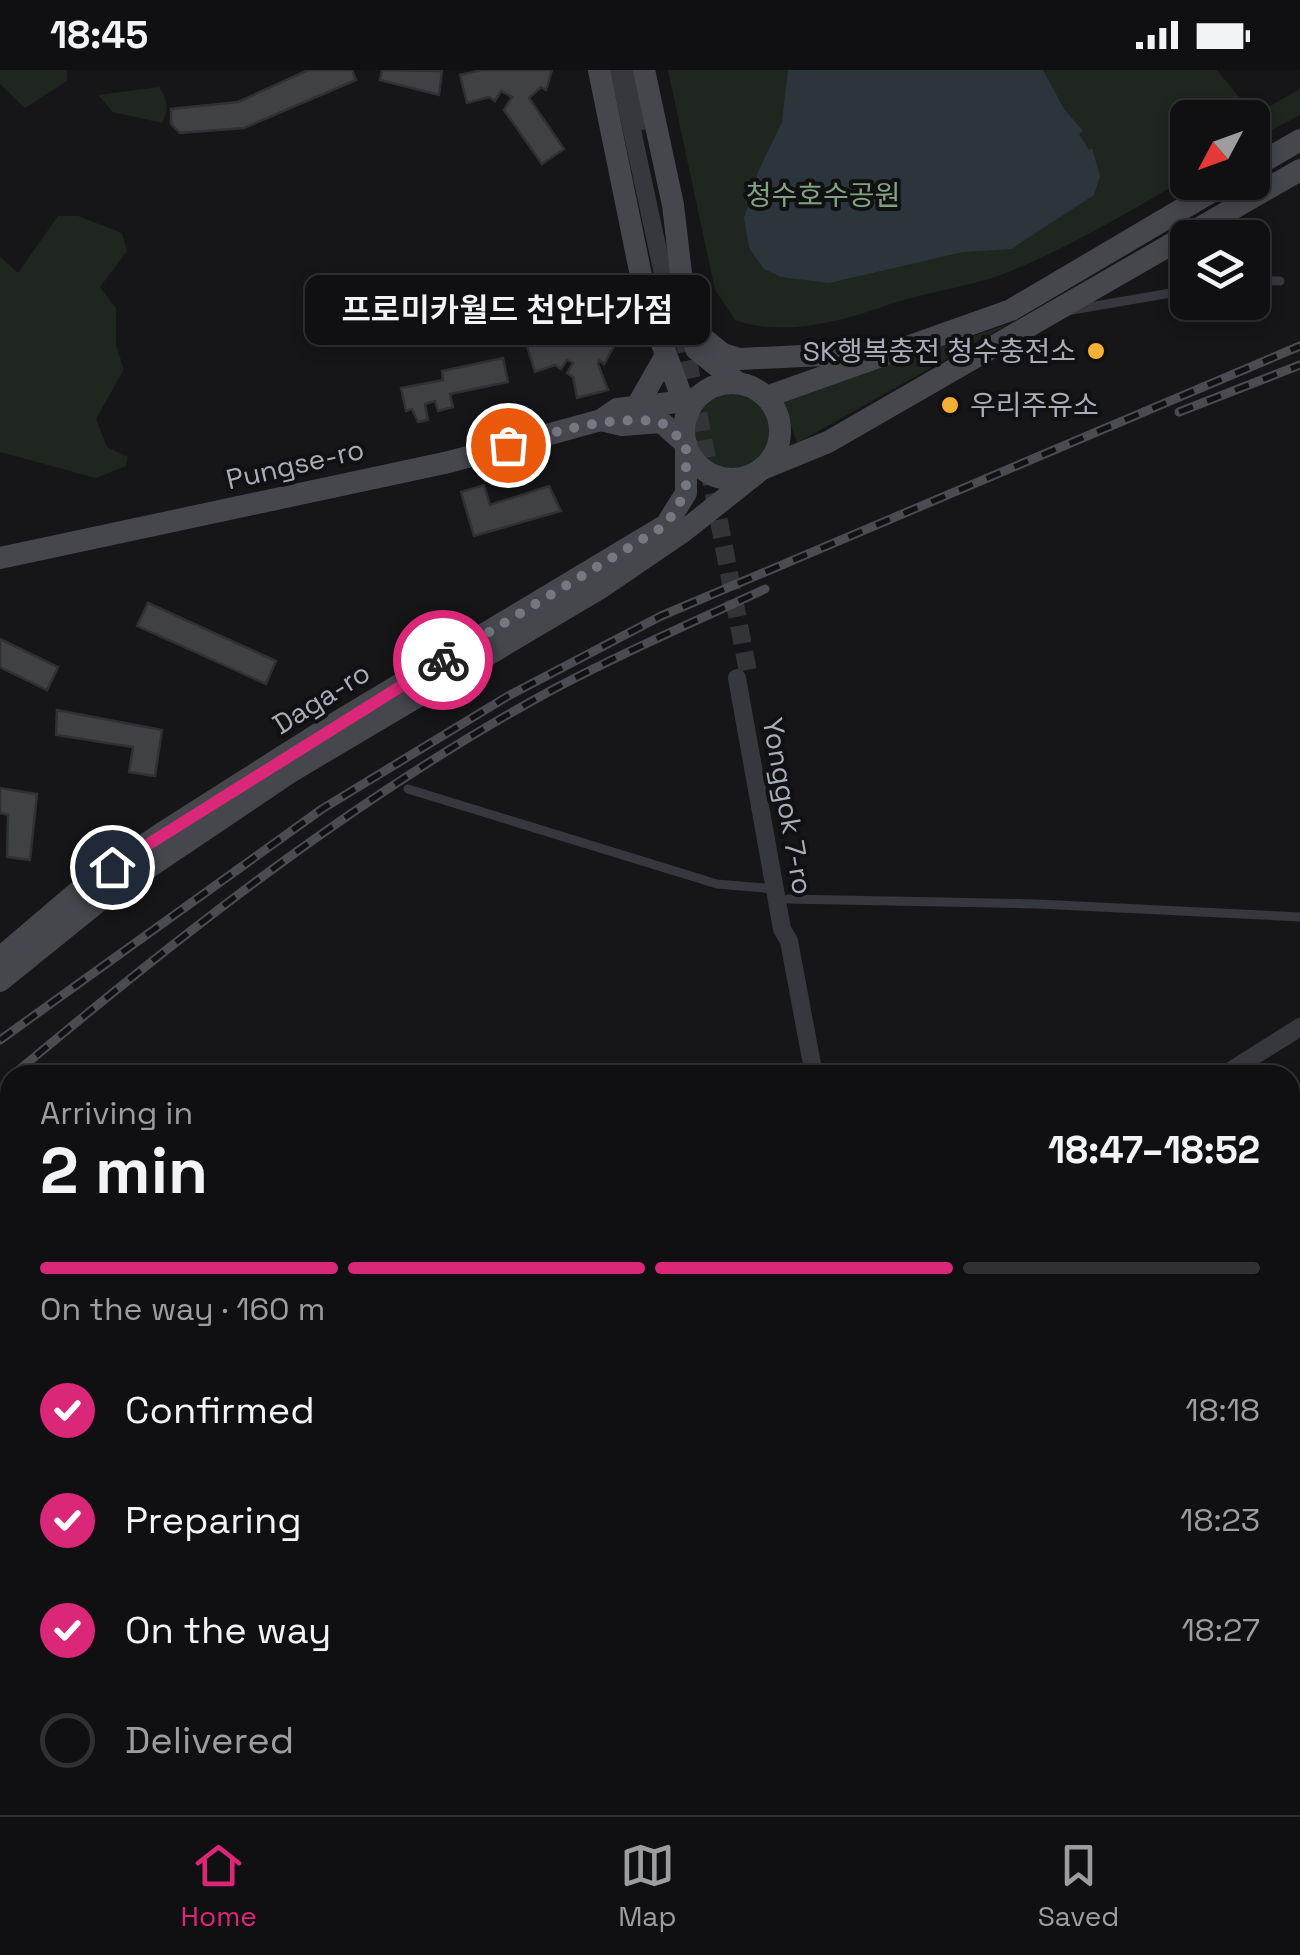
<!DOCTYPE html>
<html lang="en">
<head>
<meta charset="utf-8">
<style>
	body { margin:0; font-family:"Space Grotesk","Noto Sans KR",sans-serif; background:#19191b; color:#f1f3f6; height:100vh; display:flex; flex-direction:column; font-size:38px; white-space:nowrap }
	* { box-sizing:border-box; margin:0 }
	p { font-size:32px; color:#9c9d9f }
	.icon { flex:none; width:55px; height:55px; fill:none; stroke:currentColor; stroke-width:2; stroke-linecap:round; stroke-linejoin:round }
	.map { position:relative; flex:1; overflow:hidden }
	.side { position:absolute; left:0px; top:995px; width:1300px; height:750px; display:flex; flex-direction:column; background:#101012; border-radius:30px 30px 0 0; box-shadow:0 5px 15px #0003,0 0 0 2px #303032 }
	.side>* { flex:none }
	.needle { width:65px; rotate:229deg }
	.tools { position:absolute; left:1170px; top:30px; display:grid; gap:20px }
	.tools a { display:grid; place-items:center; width:100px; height:100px; border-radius:15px; background:#101012; box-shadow:0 5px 15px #0003,0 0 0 2px #303032; font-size:50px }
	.pin { position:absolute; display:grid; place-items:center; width:85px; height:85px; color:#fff; margin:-42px; border:5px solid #fff; border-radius:50%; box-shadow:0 2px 10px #0007 }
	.courier { position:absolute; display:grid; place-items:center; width:100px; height:100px; margin:-50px; border:8px solid #db2777; border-radius:50%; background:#fff; color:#222; box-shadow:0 2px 12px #0007 }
	.bubble { position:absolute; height:70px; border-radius:15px; background:#101012; box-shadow:0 5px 15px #0003,0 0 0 2px #303032; font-size:32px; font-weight:600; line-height:70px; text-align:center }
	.headline em { font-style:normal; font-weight:600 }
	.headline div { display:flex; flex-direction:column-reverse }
	.headline { display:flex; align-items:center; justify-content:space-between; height:170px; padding:0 40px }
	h1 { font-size:65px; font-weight:600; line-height:75px }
	.bar { display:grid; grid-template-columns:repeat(4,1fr); gap:15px 10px; align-content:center; height:120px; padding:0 40px }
	.bar i { height:12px; border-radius:8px; background:#303032 }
	.bar .active { background:#db2777 }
	.bar p { grid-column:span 4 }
	ol { padding:0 40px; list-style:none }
	li { display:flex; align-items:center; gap:30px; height:110px }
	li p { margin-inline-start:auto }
	li .icon { padding:10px; border-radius:50%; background:#db2777; color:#fff; stroke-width:4 }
	li:last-child { color:#9c9d9f }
	li i { width:55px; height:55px; border:5px solid #303032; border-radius:50% }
	.status { display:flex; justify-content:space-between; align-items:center; height:70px; padding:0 50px; background:#101012; direction:ltr }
	.status svg { height:28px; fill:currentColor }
	.tab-bar { display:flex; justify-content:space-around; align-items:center; height:140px; border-top:2px solid #303032; background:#101012; font-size:28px; color:#9c9d9f }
	.tab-bar a { display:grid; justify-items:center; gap:5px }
	.tab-bar .active { color:#db2777 }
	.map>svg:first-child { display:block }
	.green { fill:#1e261f }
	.water { fill:#2c353c }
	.building { fill:#404145; stroke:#303034; stroke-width:2.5 }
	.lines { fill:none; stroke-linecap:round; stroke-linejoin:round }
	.street-tunnel { stroke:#333438; stroke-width:18; stroke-dasharray:18 9; stroke-linecap:butt }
	.lane { stroke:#37383d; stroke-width:9 }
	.street { stroke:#37383d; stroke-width:18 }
	.secondary { stroke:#45474d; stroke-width:22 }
	.rail-casing { stroke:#4a4c52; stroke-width:9 }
	.rail { stroke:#111113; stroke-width:5; stroke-dasharray:15; stroke-linecap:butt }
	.done { stroke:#757880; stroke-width:10; stroke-dasharray:0 18 }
	.route { stroke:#db2777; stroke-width:12 }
	.poi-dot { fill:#f2b134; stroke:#111113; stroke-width:4 }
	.labels { text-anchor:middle; stroke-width:8; stroke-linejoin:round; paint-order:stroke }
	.park-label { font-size:28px; fill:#7fa381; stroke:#111113 }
	.poi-label { font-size:28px; fill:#a8adb8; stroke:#111113; text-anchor:end }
	.street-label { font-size:28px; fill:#a8adb8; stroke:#111113 }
</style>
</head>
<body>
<div class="status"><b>18:45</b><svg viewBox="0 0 49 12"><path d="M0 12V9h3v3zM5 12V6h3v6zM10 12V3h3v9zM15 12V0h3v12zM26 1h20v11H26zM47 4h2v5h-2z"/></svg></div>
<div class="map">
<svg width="1300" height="1745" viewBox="0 0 1300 1745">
	<rect width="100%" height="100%" fill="#161618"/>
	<!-- green -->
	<g class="green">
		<path d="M 0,0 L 67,0 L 67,11 L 25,38 L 0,14 Z"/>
		<path d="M 668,0 L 1217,0 L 1254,45 L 1300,19 L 1300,45 L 1253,70 L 1252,48 L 1188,48 L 1187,108 C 1130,141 1072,176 1011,201 C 970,218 925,221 885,236 C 840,252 781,267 735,250 L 715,220 Z"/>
		<path d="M 159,17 C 168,29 169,41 162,53 L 113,42 L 98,25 Z"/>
		<path d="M 58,146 L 78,146 L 122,163 L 127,181 L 100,217 L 116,238 L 116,276 L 124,299 L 96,349 L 107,377 L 128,387 L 126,396 L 96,408 L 0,382 L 0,187 L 18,203 Z"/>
		<path d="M 1009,254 L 797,373 L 782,329 Z"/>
		<circle cx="731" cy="361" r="40"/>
	</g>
	<!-- water -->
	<path class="water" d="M 788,0 L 1043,0 L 1064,39 L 1083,61 L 1079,64 L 1089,80 L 1092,78 L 1100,106 L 1094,125 L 1011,179 L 963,182 L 829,213 L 781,207 L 764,199 L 749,178 L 744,148 L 758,102 L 782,52 Z"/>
	<!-- building -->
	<g class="building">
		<path d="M 308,0 L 352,0 L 356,10 L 244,58 L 180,63 L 171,54 L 171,39 L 238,32 Z"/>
		<path d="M 382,0 L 442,1 L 439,25 L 380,10 Z"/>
		<path d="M 482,0 L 552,0 L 546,20 L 541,17 L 529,28 L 564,79 L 542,94 L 504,40 L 512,27 L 501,21 L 495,31 L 489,27 L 467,33 L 460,5 Z"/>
		<path d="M 572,233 L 622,262 L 604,294 L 599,290 L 598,294 L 608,320 L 577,328 L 573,307 L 567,303 L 573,293 L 567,290 L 561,299 L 555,295 L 535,302 L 526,273 L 561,263 L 555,259 Z"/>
		<path d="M 503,288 L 508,312 L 450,324 L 453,337 L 438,341 L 435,331 L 425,334 L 428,350 L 418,352 L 412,339 L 406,341 L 401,318 L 443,310 L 442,301 Z"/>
		<path d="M 484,415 L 490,435 L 549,416 L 561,441 L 474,466 L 461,422 Z"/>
		<path d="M 148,533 L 276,591 L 266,614 L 137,556 Z"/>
		<path d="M 0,569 L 58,597 L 47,620 L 0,597 Z"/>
		<path d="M 57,640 L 162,660 L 155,706 L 129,702 L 133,677 L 56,665 Z"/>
		<path d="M 0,718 L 37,724 L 30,790 L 7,787 L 8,745 L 0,743 Z"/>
		<path d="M 0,1494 L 9,1575 L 7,1583 L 0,1583 Z"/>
	</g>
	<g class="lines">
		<!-- street-tunnel -->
		<g class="street-tunnel">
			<path d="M 665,213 L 677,277"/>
			<path d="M 683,264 L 749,607"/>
		</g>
		<!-- lane -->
		<g class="lane">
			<path d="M 1252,210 L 1280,211"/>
			<path d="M 1072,240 L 1188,220"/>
			<path d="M 408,719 L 717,814 L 775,819"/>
			<path d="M 788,829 L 1038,834 L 1300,847"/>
			<path d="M 0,1265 L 10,1266"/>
			<path d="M 1290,1626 L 1300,1626"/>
		</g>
		<!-- street -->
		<g class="street">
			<path d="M 619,0 L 665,213"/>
			<path d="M 631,0 L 642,51"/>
			<path d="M 737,608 L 782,859 L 789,871 L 814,1005"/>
			<path d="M 1224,1005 L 1300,957"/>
			<path d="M 0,1440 L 10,1441"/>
			<path d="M 0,1620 L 10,1622"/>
			<path d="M 0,1718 L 10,1721"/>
			<path d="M 56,1735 L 88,1745"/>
			<path d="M 443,1735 L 457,1745"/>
			<path d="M 629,1735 L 672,1745"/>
			<path d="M 967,1735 L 991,1745"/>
			<path d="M 228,1745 L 231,1735"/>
		</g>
		<!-- secondary -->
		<g class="secondary">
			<path d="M 599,0 L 646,230 L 688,344"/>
			<path d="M 644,0 L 673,135 L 684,229 L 696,279 L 738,313"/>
			<path d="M 1252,98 L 1300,70"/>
			<path d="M 703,268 L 723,284 L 739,289 L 864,283"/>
			<circle cx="732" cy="361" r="48"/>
			<path d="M 766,327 L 1011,240 L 1228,112"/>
			<path d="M 637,336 L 665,287"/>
			<path d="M 601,350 L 622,355 L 661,352 L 686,374"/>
			<path d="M 0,488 L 449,392 L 601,350 L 617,339 L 695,330"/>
			<path d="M 0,888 L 87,814 L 162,763 L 329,657 L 666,455 L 686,423 L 686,374"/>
			<path d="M 0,911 L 99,831 L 292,701 L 602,517 L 684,461 L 762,399 L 828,372 L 1300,100"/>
		</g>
		<defs>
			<g id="rail">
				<path d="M 1179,342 L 1300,295"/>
				<path d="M 0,970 L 322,739 L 508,626 L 661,546 L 1300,276"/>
				<path d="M 13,1005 C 181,864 358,725 552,620 C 621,583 694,552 765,519"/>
			</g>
		</defs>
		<!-- rail casing -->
		<use href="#rail" class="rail-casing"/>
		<!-- rail -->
		<use href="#rail" class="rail"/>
	</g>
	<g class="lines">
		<!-- done -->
		<path class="done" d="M 443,590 L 666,455 L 686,422 L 686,374 L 661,352 C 608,345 560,361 508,375"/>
		<!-- route -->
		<path class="route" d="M 112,797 L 443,590"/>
	</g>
	<!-- markers -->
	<g class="poi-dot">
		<circle cx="1096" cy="281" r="10"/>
		<circle cx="950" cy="335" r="10"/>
	</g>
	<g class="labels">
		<!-- park labels -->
		<g class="park-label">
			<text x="823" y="135">청수호수공원</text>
		</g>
		<!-- poi labels -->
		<g class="poi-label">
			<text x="1076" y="291">SK행복충전 청수충전소</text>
			<text x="970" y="345" text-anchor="start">우리주유소</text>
		</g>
		<!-- street labels -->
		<g class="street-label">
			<text transform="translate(295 394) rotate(-13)" y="10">Pungse-ro</text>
			<text transform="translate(321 628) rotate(-32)" y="10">Daga-ro</text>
			<text transform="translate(788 736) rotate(80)" y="10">Yonggok 7-ro</text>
		</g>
	</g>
</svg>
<div class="tools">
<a><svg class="needle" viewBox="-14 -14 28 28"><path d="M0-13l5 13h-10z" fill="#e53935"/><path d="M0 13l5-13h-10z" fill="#9c9d9f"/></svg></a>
<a><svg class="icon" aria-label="layers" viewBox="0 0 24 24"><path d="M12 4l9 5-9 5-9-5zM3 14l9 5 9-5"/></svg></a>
</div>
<div class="pin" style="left:508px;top:375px;background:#ea580c"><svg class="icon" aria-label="bag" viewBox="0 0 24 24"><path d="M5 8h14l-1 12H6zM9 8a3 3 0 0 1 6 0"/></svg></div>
<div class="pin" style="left:112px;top:797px;background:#1f2937"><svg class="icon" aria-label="home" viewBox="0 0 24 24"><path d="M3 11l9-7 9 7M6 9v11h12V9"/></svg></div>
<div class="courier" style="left:443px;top:590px"><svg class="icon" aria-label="bike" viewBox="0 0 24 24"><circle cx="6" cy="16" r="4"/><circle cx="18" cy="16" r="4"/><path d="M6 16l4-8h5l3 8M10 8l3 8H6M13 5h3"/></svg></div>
<div class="bubble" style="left:305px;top:205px;width:405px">프로미카월드 천안다가점</div>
<section class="side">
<div class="headline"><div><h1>2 min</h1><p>Arriving in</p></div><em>18:47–18:52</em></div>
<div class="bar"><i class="active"></i><i class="active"></i><i class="active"></i><i></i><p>On the way · 160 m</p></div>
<ol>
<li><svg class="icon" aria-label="check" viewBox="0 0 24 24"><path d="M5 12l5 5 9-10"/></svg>Confirmed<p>18:18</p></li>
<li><svg class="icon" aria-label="check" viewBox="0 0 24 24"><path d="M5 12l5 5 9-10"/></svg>Preparing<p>18:23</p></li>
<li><svg class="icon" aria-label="check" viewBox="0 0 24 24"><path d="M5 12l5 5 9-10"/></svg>On the way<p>18:27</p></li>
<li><i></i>Delivered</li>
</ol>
</section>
</div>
<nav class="tab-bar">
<a class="active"><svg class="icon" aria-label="home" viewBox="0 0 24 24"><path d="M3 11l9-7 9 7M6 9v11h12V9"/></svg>Home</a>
<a><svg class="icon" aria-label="map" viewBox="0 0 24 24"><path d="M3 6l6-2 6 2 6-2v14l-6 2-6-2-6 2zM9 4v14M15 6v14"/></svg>Map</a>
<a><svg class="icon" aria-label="saved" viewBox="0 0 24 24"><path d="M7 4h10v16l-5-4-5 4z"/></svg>Saved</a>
</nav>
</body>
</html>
